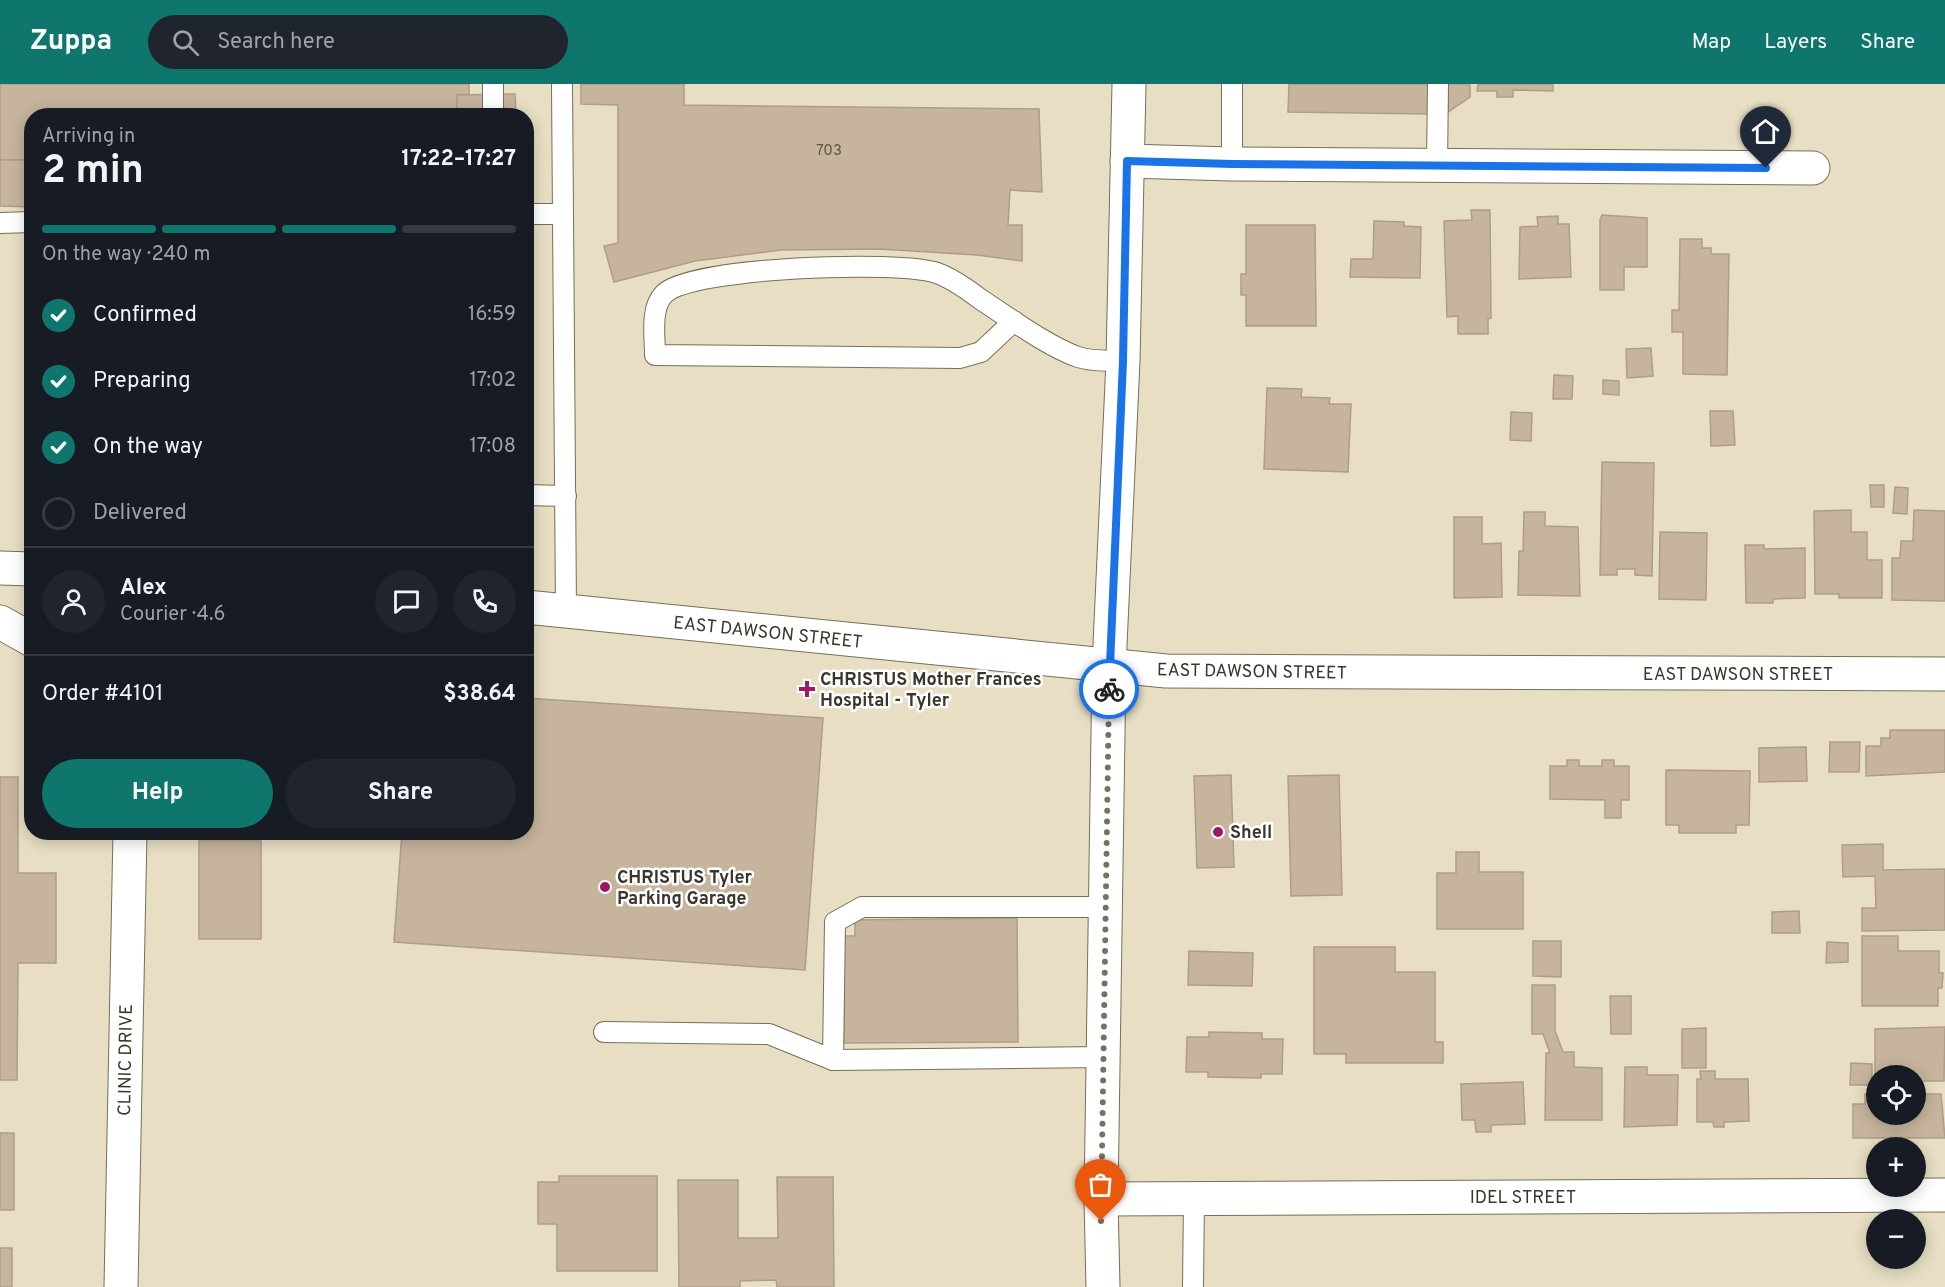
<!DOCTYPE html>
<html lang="en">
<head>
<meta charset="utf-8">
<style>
	body { margin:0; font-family:Overpass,sans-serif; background:#20242c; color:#f1f3f6; height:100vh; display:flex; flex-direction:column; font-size:22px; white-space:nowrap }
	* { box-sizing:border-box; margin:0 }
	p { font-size:20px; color:#9ea1a6 }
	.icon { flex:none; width:33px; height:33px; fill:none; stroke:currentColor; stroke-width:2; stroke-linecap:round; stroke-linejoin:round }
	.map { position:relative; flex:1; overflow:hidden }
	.drawer { position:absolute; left:24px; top:24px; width:510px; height:732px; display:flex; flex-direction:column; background:#171b24; border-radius:24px; box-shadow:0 3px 15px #0003 }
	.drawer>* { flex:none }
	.buttons { position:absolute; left:1866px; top:981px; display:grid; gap:12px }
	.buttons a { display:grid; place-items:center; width:60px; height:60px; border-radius:50%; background:#171b24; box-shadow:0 3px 15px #0003; font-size:30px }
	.pin { position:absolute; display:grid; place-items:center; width:51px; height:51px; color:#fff; margin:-62px -26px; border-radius:50% 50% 50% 0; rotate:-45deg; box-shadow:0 0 6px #0007 }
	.pin .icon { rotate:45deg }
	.courier { position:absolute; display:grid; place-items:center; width:60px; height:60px; margin:-30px; border:4px solid #1a73e8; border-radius:50%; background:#fff; color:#222; box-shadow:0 2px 8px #0007 }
	.summary em { font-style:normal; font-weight:700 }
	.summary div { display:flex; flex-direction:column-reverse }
	.summary { display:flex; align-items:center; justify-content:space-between; height:102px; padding:0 18px }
	h1 { font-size:39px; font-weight:700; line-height:45px }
	.bar { display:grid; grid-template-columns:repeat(4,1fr); gap:9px 6px; align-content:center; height:72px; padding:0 18px }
	.bar i { height:8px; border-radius:4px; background:#363941 }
	.bar .selected { background:#0f766e }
	.bar p { grid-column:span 4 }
	.line { display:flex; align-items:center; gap:15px; padding:0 18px; border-top:2px solid #363941 }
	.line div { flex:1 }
	.round { display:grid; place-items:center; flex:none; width:63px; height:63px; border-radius:32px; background:#20242c }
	ol { padding:0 18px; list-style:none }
	li { display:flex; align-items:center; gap:18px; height:66px }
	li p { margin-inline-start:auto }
	li .icon { padding:6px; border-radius:50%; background:#0f766e; color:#fff; stroke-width:4 }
	li:last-child { color:#9ea1a6 }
	li i { width:33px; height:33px; border:3px solid #363941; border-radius:50% }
	.button { display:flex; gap:12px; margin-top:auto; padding:12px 18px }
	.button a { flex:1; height:69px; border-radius:36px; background:#0f766e; color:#fff; font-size:24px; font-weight:700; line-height:69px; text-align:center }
	.button a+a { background:#20242c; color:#f1f3f6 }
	header { display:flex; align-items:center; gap:36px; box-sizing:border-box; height:84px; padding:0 30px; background:#0f766e; color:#fff }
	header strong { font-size:28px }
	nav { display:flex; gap:33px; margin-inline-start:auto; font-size:21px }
	.search { width:420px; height:54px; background:#20242c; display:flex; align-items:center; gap:15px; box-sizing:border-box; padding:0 21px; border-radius:33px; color:#9ea1a6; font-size:22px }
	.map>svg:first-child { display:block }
	.building { fill:#c6b49d; stroke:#b09d87; stroke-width:1.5 }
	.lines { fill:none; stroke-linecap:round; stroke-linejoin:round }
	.service-casing { stroke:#776f57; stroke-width:22 }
	.minor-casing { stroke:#776f57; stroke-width:35 }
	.service { stroke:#fff; stroke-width:20 }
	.minor { stroke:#fff; stroke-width:33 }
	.done { stroke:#777161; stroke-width:6; stroke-dasharray:0 10.8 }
	.route { stroke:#1a73e8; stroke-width:8 }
	.poi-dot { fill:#9f1765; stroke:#fff; stroke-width:2 }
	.labels { text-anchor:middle; stroke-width:5; stroke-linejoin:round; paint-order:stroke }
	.number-label { font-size:15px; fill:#5d5648 }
	.street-label { font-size:18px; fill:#3a362c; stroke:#fff }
	.poi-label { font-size:18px; font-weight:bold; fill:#3a362c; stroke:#fff; text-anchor:start }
</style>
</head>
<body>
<header>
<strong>Zuppa</strong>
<div class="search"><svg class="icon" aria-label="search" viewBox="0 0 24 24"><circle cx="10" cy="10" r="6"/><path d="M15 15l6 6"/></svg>Search here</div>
<nav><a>Map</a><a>Layers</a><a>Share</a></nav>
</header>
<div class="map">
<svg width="1945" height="1203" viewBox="0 0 1945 1203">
	<rect width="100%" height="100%" fill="#e7dec3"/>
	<!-- building -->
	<g class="building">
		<path d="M 0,0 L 469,0 L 469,10 L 457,11 L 457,32 L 32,32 L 32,76 L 0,76 Z"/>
		<path d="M 581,0 L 684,0 L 684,21 L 1039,25 L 1042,108 L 1010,106 L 1008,141 L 1022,141 L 1022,177 L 977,171 L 879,165 L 781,166 L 695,177 L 614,198 L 604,162 L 618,159 L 618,21 L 581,20 Z"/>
		<path d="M 1289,0 L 1429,0 L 1428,30 L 1288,28 Z"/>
		<path d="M 1448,0 L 1470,0 L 1470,13 L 1448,28 Z"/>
		<path d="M 1478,0 L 1553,0 L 1553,7 L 1513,6 L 1513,13 L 1497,13 L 1497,7 L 1477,7 Z"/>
		<path d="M 515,10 L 516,32 L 457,32 L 457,11 Z"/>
		<path d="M 0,76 L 32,76 L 32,123 L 0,122 Z"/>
		<path d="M 1471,126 L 1490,126 L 1491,234 L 1488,235 L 1488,250 L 1458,250 L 1458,232 L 1447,233 L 1444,137 L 1472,136 Z"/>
		<path d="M 1602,131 L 1647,134 L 1647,183 L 1624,183 L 1624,206 L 1600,206 L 1600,136 Z"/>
		<path d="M 1558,132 L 1558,140 L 1569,140 L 1571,193 L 1519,195 L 1520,143 L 1538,142 L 1537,133 Z"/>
		<path d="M 1374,137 L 1404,138 L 1404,142 L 1421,143 L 1420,194 L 1350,193 L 1351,175 L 1373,175 Z"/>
		<path d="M 1246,141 L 1315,141 L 1316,242 L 1246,242 L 1246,211 L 1241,211 L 1241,190 L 1246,190 Z"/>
		<path d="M 1680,155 L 1702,155 L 1702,164 L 1711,164 L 1711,170 L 1729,170 L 1727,291 L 1683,290 L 1683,248 L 1672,248 L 1672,226 L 1679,226 Z"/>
		<path d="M 1651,264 L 1653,292 L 1627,294 L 1626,265 Z"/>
		<path d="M 1554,291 L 1573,292 L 1572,315 L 1553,315 Z"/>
		<path d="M 1603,296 L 1619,297 L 1619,311 L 1603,310 Z"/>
		<path d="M 1267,304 L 1302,305 L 1301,313 L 1330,314 L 1329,320 L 1351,320 L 1348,388 L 1264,385 Z"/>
		<path d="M 1710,327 L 1733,327 L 1735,361 L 1711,362 Z"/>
		<path d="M 1511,328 L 1532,329 L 1531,357 L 1510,356 Z"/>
		<path d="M 1602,378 L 1654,379 L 1652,492 L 1635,491 L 1635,485 L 1617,485 L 1617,491 L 1600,491 Z"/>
		<path d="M 1870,401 L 1884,401 L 1884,423 L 1871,423 Z"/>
		<path d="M 1895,403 L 1908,404 L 1907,430 L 1893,429 Z"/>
		<path d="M 1851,426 L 1851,448 L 1867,448 L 1867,476 L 1882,476 L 1882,514 L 1839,514 L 1839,510 L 1815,510 L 1814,427 Z"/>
		<path d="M 1914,426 L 1945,427 L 1945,517 L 1892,516 L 1892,474 L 1900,474 L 1901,457 L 1913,457 Z"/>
		<path d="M 1524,428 L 1545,428 L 1545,442 L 1578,443 L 1580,512 L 1518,511 L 1519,467 L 1523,467 Z"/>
		<path d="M 1454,433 L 1482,433 L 1482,460 L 1501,459 L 1502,513 L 1454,514 Z"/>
		<path d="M 1660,448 L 1707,449 L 1706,516 L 1659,515 Z"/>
		<path d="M 1745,461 L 1764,461 L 1764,465 L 1805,464 L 1805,514 L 1773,515 L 1773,519 L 1746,519 Z"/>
		<path d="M 526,614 L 823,634 L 805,886 L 394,858 L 402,748 L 526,748 Z"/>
		<path d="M 1890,646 L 1945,646 L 1945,688 L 1866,692 L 1866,662 L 1881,662 L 1881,654 L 1890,654 Z"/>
		<path d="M 1830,658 L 1860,658 L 1859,688 L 1829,688 Z"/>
		<path d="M 1806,663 L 1807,697 L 1759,698 L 1759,664 Z"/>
		<path d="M 1567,676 L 1579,676 L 1579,682 L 1602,682 L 1602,676 L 1614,676 L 1614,682 L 1629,682 L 1629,716 L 1621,716 L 1621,734 L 1605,734 L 1605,716 L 1550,715 L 1550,682 L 1567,682 Z"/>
		<path d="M 1666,686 L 1750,687 L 1749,741 L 1736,741 L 1736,749 L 1679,749 L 1679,741 L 1666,741 Z"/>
		<path d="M 1231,691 L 1234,783 L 1197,784 L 1194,692 Z"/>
		<path d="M 1339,691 L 1342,811 L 1291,812 L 1288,692 Z"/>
		<path d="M 0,693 L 18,693 L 18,789 L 56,789 L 56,879 L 18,879 L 17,996 L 0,996 Z"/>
		<rect x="199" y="757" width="62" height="98"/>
		<path d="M 1883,760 L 1883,786 L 1945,785 L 1945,846 L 1862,847 L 1862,824 L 1876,824 L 1875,792 L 1843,793 L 1842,761 Z"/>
		<path d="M 1456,768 L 1479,768 L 1479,788 L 1523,788 L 1523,845 L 1437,845 L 1437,789 L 1456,789 Z"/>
		<path d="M 1799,827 L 1800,849 L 1772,849 L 1772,828 Z"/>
		<path d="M 1017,834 L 1018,958 L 844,959 L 843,852 L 855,852 L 855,836 Z"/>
		<path d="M 1862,852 L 1898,852 L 1898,867 L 1939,867 L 1939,889 L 1943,889 L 1942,904 L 1938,904 L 1938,922 L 1862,922 Z"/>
		<path d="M 1533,857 L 1561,857 L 1561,893 L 1533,892 Z"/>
		<path d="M 1827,858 L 1848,859 L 1848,878 L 1826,879 Z"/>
		<path d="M 1314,863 L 1395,863 L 1395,888 L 1435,888 L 1435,958 L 1443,958 L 1443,979 L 1346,979 L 1346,970 L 1314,970 Z"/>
		<path d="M 1189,867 L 1253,869 L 1252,902 L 1188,901 Z"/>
		<path d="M 1532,901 L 1555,901 L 1555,947 L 1563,968 L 1574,968 L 1574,983 L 1602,984 L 1602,1036 L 1545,1036 L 1546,969 L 1550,969 L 1543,950 L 1532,950 Z"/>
		<path d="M 1610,912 L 1631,912 L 1631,950 L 1611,950 Z"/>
		<path d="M 1945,943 L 1944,997 L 1916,997 L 1916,992 L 1876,992 L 1875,997 L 1875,945 Z"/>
		<path d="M 1706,944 L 1706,984 L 1682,984 L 1682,945 Z"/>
		<path d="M 1209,948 L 1262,949 L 1262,955 L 1283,955 L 1282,990 L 1261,990 L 1261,994 L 1208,993 L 1208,988 L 1186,988 L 1187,953 L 1209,953 Z"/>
		<path d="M 1851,979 L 1872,980 L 1872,1001 L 1850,1001 Z"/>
		<path d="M 1625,983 L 1647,983 L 1647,991 L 1678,991 L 1677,1041 L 1624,1043 Z"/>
		<path d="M 1700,987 L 1715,987 L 1715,995 L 1748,995 L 1749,1037 L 1724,1038 L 1724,1043 L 1714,1043 L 1713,1038 L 1697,1038 L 1697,995 L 1701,995 Z"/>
		<path d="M 1523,998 L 1525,1040 L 1491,1041 L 1491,1048 L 1476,1048 L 1475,1036 L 1462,1036 L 1461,1000 Z"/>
		<path d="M 1865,1010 L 1876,1010 L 1876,1030 L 1916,1030 L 1916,1010 L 1941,1010 L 1945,1054 L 1853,1054 L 1853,1020 L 1865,1020 Z"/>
		<rect x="0" y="1049" width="14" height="77"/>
		<path d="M 559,1092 L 657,1092 L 657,1187 L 557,1187 L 557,1140 L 538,1140 L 538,1098 L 559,1098 Z"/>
		<path d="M 777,1093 L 833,1093 L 834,1203 L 777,1203 L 776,1196 L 740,1197 L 740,1203 L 679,1203 L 678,1096 L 738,1096 L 738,1154 L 778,1154 Z"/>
		<rect x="0" y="1164" width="12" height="39"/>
	</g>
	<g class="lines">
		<defs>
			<g id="service">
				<path d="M 493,0 L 493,32"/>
				<path d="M 562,0 L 566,527"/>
				<path d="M 1232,0 L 1232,80"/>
				<path d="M 1437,82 L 1438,0"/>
				<path d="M 526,130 L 563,130"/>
				<path d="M 0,139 L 32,138"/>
				<path d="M 1014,237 L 981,268 L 960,274 L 655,271 C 655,253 650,224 664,210 C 690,183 900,176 937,189 C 953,195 967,205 980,215 C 1008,233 1047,262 1078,273 C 1092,278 1109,276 1123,277"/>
				<path d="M 526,411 L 566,412"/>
				<path d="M 604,948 L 769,950 L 833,976"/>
				<path d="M 1103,973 L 833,976 L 835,838 L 862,823 L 1106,823"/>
				<path d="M 1193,1203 L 1194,1114"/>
			</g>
			<g id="minor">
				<path d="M 1127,77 L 1232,80 L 1813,84"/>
				<path d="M 0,484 L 32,485"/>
				<path d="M 526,523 L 1166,587 L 1945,590"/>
				<path d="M 0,538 L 32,556"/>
				<path d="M 1101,1115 L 1945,1111"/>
				<path d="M 121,1203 L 130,748"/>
				<path d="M 1103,1203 L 1101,1115 L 1109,583 L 1123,277 L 1129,0"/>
			</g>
		</defs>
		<!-- service casing -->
		<use href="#service" class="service-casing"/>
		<!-- minor casing -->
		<use href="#minor" class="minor-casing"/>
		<!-- service -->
		<use href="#service" class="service"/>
		<!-- minor -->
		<use href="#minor" class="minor"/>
	</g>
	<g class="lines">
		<!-- done -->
		<path class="done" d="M 1101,1137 L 1109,605"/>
		<!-- route -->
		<path class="route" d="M 1109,605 L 1123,277 L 1127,77 L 1232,80 L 1766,84"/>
	</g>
	<!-- markers -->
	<g class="poi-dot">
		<path d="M804 596h6v6h6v6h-6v6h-6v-6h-6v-6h6z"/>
		<circle cx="1218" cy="748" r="6"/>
		<circle cx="605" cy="803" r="6"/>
	</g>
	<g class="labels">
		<!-- number labels -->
		<g class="number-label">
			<text x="829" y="71">703</text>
		</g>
		<!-- street labels -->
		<g class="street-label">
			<text transform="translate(768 548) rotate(6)" y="6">EAST DAWSON STREET</text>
			<text transform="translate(1252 587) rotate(1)" y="6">EAST DAWSON STREET</text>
			<text x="1738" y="596">EAST DAWSON STREET</text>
			<text transform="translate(125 976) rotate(-89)" y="6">CLINIC DRIVE</text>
			<text x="1523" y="1119">IDEL STREET</text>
		</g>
		<!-- poi labels -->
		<g class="poi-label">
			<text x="820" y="601">CHRISTUS Mother Frances<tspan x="820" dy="21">Hospital - Tyler</tspan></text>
			<text x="1230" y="754">Shell</text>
			<text x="617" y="799">CHRISTUS Tyler<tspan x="617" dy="21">Parking Garage</tspan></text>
		</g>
	</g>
</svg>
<div class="buttons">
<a><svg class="icon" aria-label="locate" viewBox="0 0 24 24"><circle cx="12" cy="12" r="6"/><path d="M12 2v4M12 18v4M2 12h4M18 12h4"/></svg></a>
<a>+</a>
<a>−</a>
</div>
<div class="pin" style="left:1101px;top:1137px;background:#ea580c"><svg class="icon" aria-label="bag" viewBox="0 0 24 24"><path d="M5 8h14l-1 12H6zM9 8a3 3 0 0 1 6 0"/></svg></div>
<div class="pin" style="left:1766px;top:84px;background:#1f2937"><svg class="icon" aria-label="home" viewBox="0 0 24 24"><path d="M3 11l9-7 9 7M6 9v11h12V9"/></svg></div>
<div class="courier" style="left:1109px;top:605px"><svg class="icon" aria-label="bike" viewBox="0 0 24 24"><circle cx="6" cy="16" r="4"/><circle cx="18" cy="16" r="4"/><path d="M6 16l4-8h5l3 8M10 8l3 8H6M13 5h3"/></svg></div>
<section class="drawer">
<div class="summary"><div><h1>2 min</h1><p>Arriving in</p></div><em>17:22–17:27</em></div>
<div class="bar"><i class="selected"></i><i class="selected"></i><i class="selected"></i><i></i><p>On the way · 240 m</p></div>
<ol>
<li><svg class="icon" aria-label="check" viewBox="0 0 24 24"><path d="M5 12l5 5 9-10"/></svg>Confirmed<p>16:59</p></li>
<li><svg class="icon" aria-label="check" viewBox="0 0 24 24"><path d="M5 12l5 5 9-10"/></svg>Preparing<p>17:02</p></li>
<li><svg class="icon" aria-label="check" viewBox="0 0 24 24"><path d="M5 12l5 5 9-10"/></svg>On the way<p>17:08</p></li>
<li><i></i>Delivered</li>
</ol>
<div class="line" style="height:108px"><a class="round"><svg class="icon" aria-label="person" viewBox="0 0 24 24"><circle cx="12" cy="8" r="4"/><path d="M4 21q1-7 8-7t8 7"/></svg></a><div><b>Alex</b><p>Courier · 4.6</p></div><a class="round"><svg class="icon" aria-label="chat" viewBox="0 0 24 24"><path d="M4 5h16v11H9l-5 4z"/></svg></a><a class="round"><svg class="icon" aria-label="phone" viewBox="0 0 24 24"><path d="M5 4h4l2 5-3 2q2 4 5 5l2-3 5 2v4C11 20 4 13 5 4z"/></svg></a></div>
<div class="line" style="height:78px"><div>Order #4101</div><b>$38.64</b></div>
<div class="button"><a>Help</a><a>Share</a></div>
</section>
</div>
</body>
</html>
